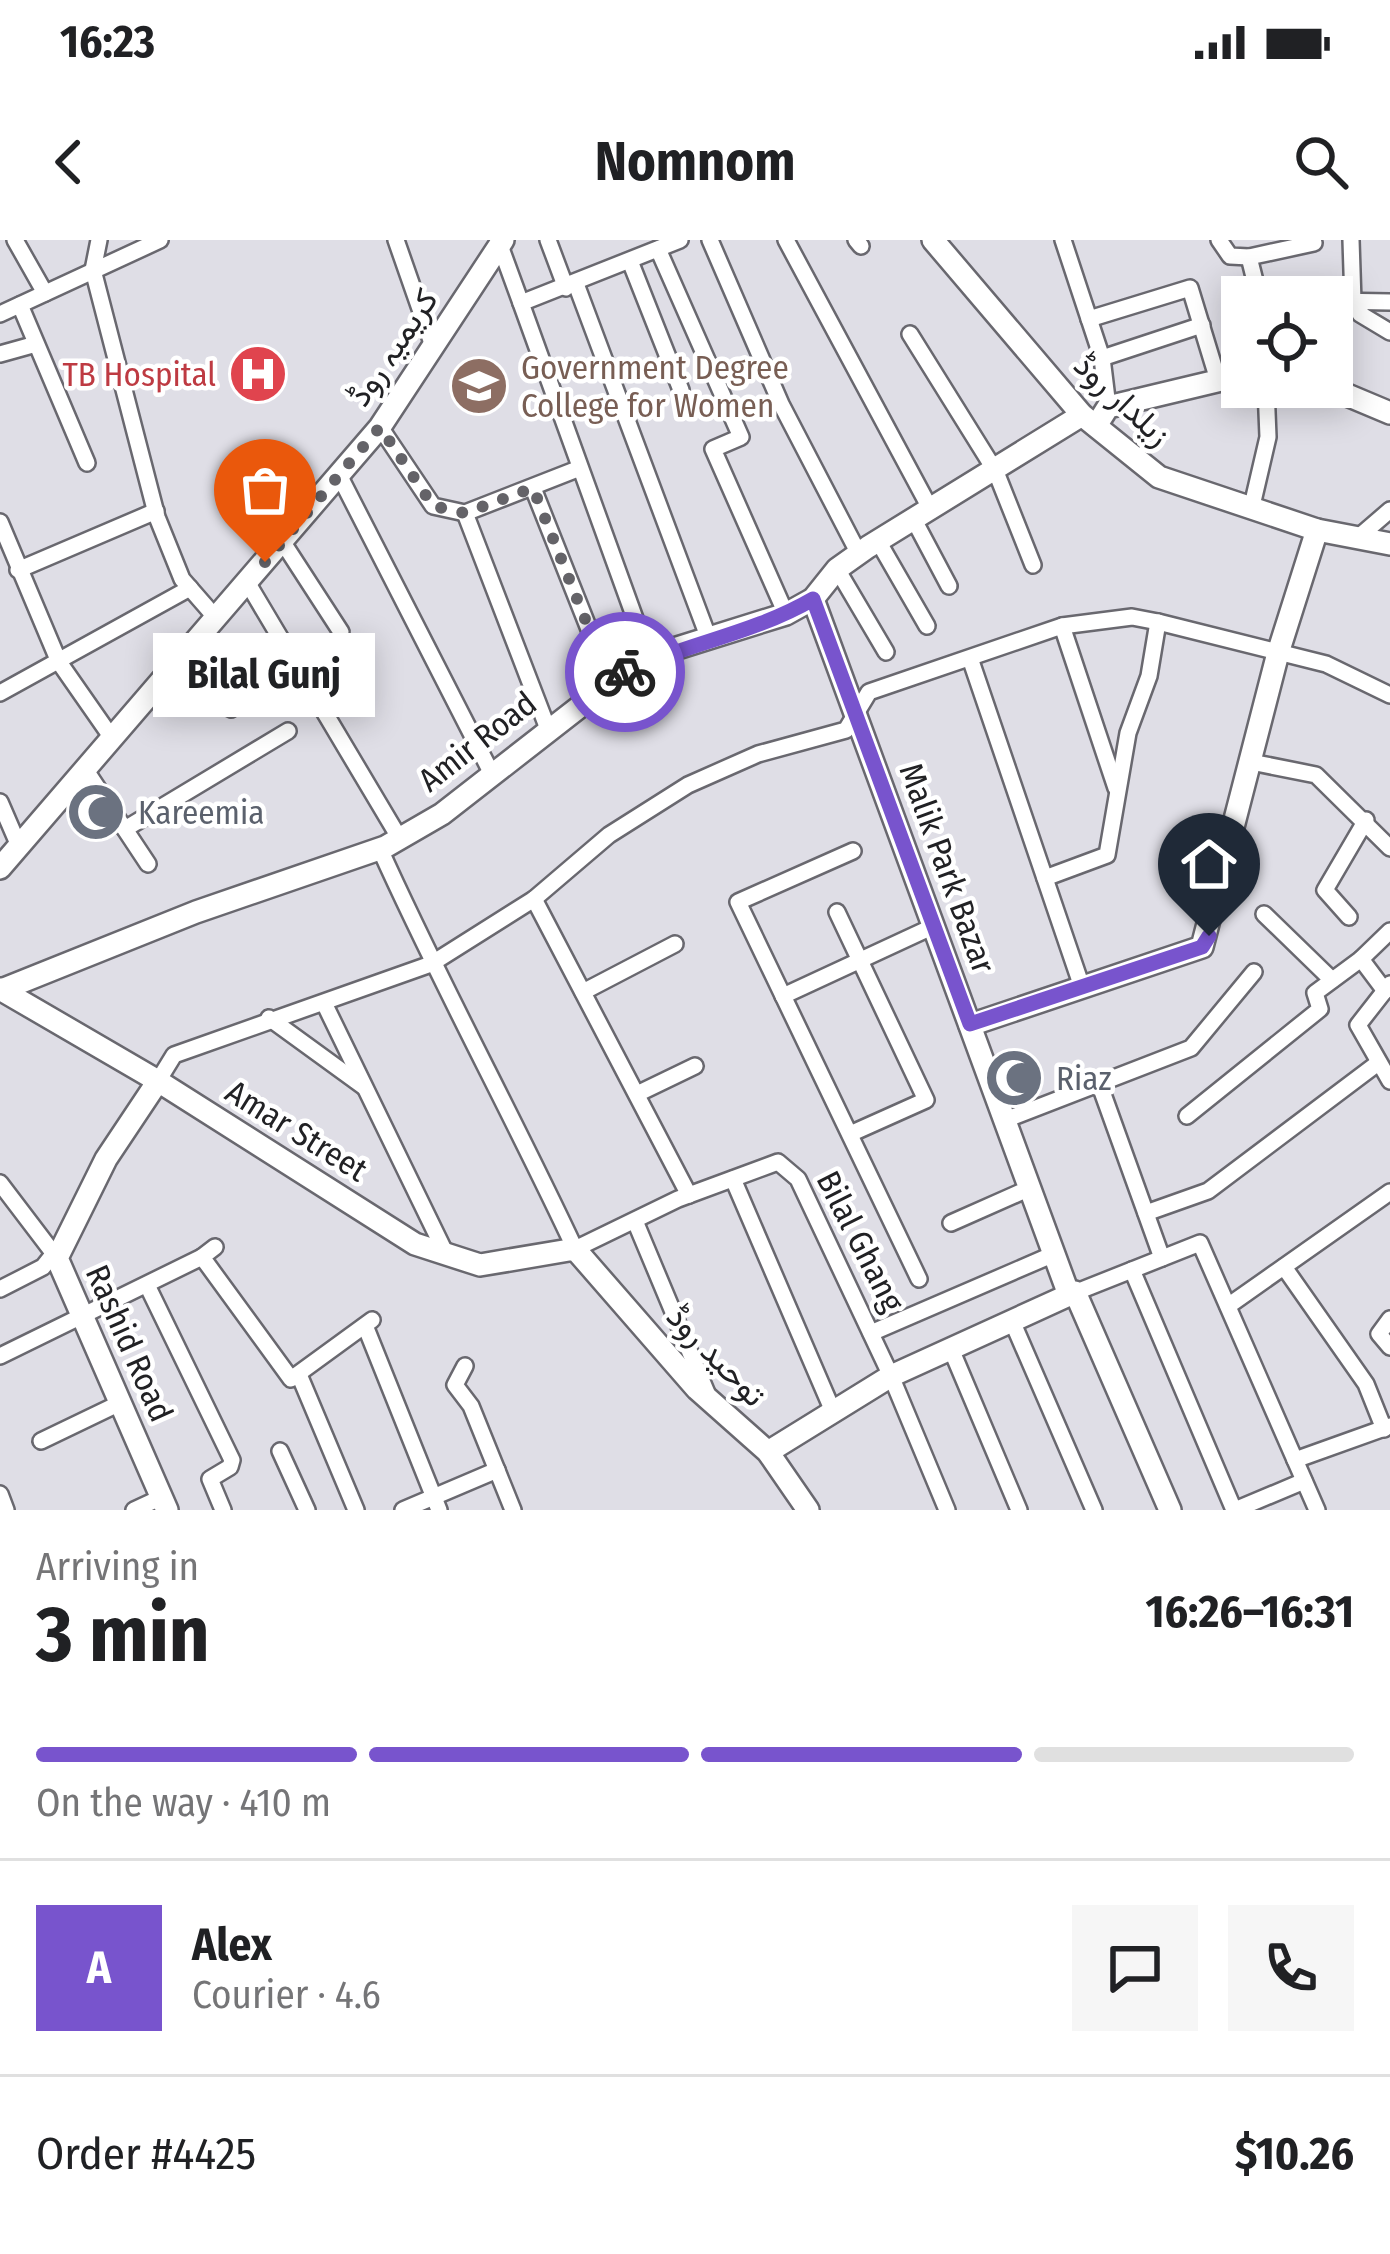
<!DOCTYPE html>
<html lang="en">
<head>
<meta charset="utf-8">
<style>
	body { margin:0; font-family:"Fira Sans Condensed",Vazirmatn,sans-serif; background:#f6f6f6; color:#202124; height:100vh; display:flex; flex-direction:column; font-size:45px; white-space:nowrap }
	* { box-sizing:border-box; margin:0 }
	p { font-size:39px; color:#757577 }
	.icon { flex:none; width:66px; height:66px; fill:none; stroke:currentColor; stroke-width:2; stroke-linecap:round; stroke-linejoin:round }
	.map { position:relative; height:1270px; overflow:hidden }
	.sheet { display:flex; flex-direction:column; background:#fff; flex:1 }
	.sheet>* { flex:none }
	.fabs { position:absolute; left:1221px; top:36px; display:grid; gap:24px }
	.fabs a { display:grid; place-items:center; width:132px; height:132px; border-radius:0px; background:#fff; box-shadow:0 6px 30px #0003; font-size:60px }
	.pin { position:absolute; display:grid; place-items:center; width:102px; height:102px; color:#fff; margin:-123px -51px; border-radius:50% 50% 50% 0; rotate:-45deg; box-shadow:0 0 12px #0007 }
	.pin .icon { rotate:45deg }
	.courier { position:absolute; display:grid; place-items:center; width:120px; height:120px; margin:-60px; border:9px solid #7854cd; border-radius:50%; background:#fff; color:#222; box-shadow:0 3px 15px #0007 }
	.bubble { position:absolute; height:84px; border-radius:0px; background:#fff; box-shadow:0 6px 30px #0003; font-size:39px; font-weight:700; line-height:84px; text-align:center }
	.overview em { font-style:normal; font-weight:700 }
	.overview div { display:flex; flex-direction:column-reverse }
	.overview { display:flex; align-items:center; justify-content:space-between; height:204px; padding:0 36px }
	h1 { font-size:78px; font-weight:700; line-height:90px }
	.bar { display:grid; grid-template-columns:repeat(4,1fr); gap:18px 12px; align-content:center; height:144px; padding:0 36px }
	.bar i { height:15px; border-radius:9px; background:#e0e0e0 }
	.bar .selected { background:#7854cd }
	.bar p { grid-column:span 4 }
	.line { display:flex; align-items:center; gap:30px; padding:0 36px; border-top:3px solid #e0e0e0 }
	.line div { flex:1 }
	.round { display:grid; place-items:center; flex:none; width:126px; height:126px; border-radius:0px; background:#f6f6f6 }
	.status { display:flex; justify-content:space-between; align-items:center; height:84px; padding:0 60px; background:#fff; direction:ltr }
	.status svg { height:33px; fill:currentColor }
	header { display:flex; justify-content:space-between; align-items:center; height:156px; padding:0 36px; background:#fff; font-size:54px; font-weight:700 }
	.map>svg:first-child { display:block }
	.lines { fill:none; stroke-linecap:round; stroke-linejoin:round }
	.minor-casing { stroke:#69686f; stroke-width:20 }
	.tertiary-casing { stroke:#69686f; stroke-width:26 }
	.secondary-casing { stroke:#69686f; stroke-width:26 }
	.minor { stroke:#fff; stroke-width:15 }
	.tertiary { stroke:#fff; stroke-width:21 }
	.secondary { stroke:#fff; stroke-width:21 }
	.done { stroke:#646368; stroke-width:12; stroke-dasharray:0 21.6 }
	.route { stroke:#7854cd; stroke-width:15 }
	.labels { text-anchor:middle; stroke-width:9; stroke-linejoin:round; paint-order:stroke }
	.street-label { font-size:33px; fill:#212124; stroke:#fff }
	.education-label { font-size:33px; fill:#785e54; stroke:#fff; text-anchor:start }
	.health-label { font-size:33px; fill:#be3a42; stroke:#fff; text-anchor:end }
	.worship-label { font-size:33px; fill:#5b616d; stroke:#fff; text-anchor:start }
</style>
</head>
<body>
<div class="status"><b>16:23</b><svg viewBox="0 0 49 12"><path d="M0 12V9h3v3zM5 12V6h3v6zM10 12V3h3v9zM15 12V0h3v12zM26 1h20v11H26zM47 4h2v5h-2z"/></svg></div>
<header><svg class="icon" aria-label="back" viewBox="0 0 24 24"><path d="M15 5l-7 7 7 7"/></svg>Nomnom<svg class="icon" aria-label="search" viewBox="0 0 24 24"><circle cx="10" cy="10" r="6"/><path d="M15 15l6 6"/></svg></header>
<div class="map">
<svg width="1390" height="1270" viewBox="0 0 1390 1270">
	<rect width="100%" height="100%" fill="#dfdee6"/>
	<g class="lines">
		<defs>
			<g id="minor">
				<path d="M 15,0 L 45,53"/>
				<path d="M 99,0 L 93,30 L 157,277 L 182,339 L 216,378"/>
				<path d="M 396,0 L 433,106"/>
				<path d="M 498,0 L 521,63"/>
				<path d="M 548,0 L 566,48"/>
				<path d="M 710,0 L 781,164 L 859,314"/>
				<path d="M 786,0 L 931,270"/>
				<path d="M 856,0 L 861,6"/>
				<path d="M 1063,0 L 1102,118 L 1108,167"/>
				<path d="M 1219,0 L 1230,16 L 1249,17"/>
				<path d="M 1351,0 L 1353,62"/>
				<path d="M 658,9 L 741,197 L 713,209 L 786,374"/>
				<path d="M 630,21 L 681,150"/>
				<path d="M 576,44 L 709,399"/>
				<path d="M 1259,57 L 1249,17 L 1314,3"/>
				<path d="M 1332,61 L 1390,62"/>
				<path d="M 1360,62 L 1360,74 L 1390,92"/>
				<path d="M 20,65 L 87,223"/>
				<path d="M 0,74 L 160,0"/>
				<path d="M 1089,79 L 1190,48 L 1218,140"/>
				<path d="M 910,94 L 996,232 L 1033,325"/>
				<path d="M 0,114 L 36,104"/>
				<path d="M 1102,118 L 1202,85"/>
				<path d="M 380,187 L 433,266 L 465,273 L 580,228"/>
				<path d="M 339,235 L 493,536"/>
				<path d="M 533,248 L 610,442"/>
				<path d="M 1251,270 L 1268,197 L 1266,147"/>
				<path d="M 465,273 L 548,489"/>
				<path d="M 914,280 L 949,346"/>
				<path d="M 0,282 L 59,422 L 112,498"/>
				<path d="M 1361,295 L 1390,270"/>
				<path d="M 282,301 L 341,392"/>
				<path d="M 878,301 L 927,386"/>
				<path d="M 837,329 L 886,412"/>
				<path d="M 18,330 L 156,271"/>
				<path d="M 247,342 L 400,599"/>
				<path d="M 1062,386 L 1116,548"/>
				<path d="M 192,406 L 231,469"/>
				<path d="M 650,420 L 521,63 L 680,0"/>
				<path d="M 971,421 L 1082,747"/>
				<path d="M 0,453 L 190,348"/>
				<path d="M 1251,522 L 1316,535 L 1390,608"/>
				<path d="M 85,529 L 148,624"/>
				<path d="M 0,562 L 19,606"/>
				<path d="M 125,589 L 288,491"/>
				<path d="M 380,609 C 441,745 512,874 575,1009 L 678,959 L 778,922 L 798,939 L 891,1136 L 947,1270"/>
				<path d="M 853,611 L 738,662 L 919,1039"/>
				<path d="M 1045,638 L 1107,615 L 1128,493 L 1149,436 L 1158,382"/>
				<path d="M 534,659 L 689,955"/>
				<path d="M 837,672 L 926,860 L 850,894"/>
				<path d="M 1264,674 L 1332,740"/>
				<path d="M 1349,677 L 1325,650 L 1366,580"/>
				<path d="M 1390,744 L 1358,785 L 1390,841"/>
				<path d="M 1385,751 L 1361,719 L 1390,691"/>
				<path d="M 583,752 L 675,704"/>
				<path d="M 783,756 L 934,686"/>
				<path d="M 325,765 L 446,1014"/>
				<path d="M 269,778 L 364,847"/>
				<path d="M 158,841 L 174,815 L 431,724 L 534,659 L 609,595 L 688,545 L 758,514 L 846,490 L 869,452 L 1062,386 L 1132,377 L 1158,382 L 1326,424 L 1390,455"/>
				<path d="M 1099,843 L 1162,1018"/>
				<path d="M 637,854 L 695,826"/>
				<path d="M 1187,876 L 1320,769 L 1315,753 L 1361,719"/>
				<path d="M 1005,880 L 1191,808 L 1254,732"/>
				<path d="M 733,939 L 832,1169"/>
				<path d="M 0,943 L 57,1018"/>
				<path d="M 1146,973 L 1208,951 L 1378,823"/>
				<path d="M 635,981 L 707,1153"/>
				<path d="M 951,983 L 1030,948"/>
				<path d="M 215,1007 L 202,1017 L 291,1139 L 372,1080"/>
				<path d="M 1284,1027 L 1366,1144 L 1384,1189"/>
				<path d="M 1132,1030 L 1234,1270"/>
				<path d="M 147,1045 L 232,1220 L 230,1227 L 210,1239 L 223,1270"/>
				<path d="M 0,1049 L 43,1027 L 51,1017"/>
				<path d="M 1069,1055 L 1200,1003 L 1317,1270"/>
				<path d="M 1228,1066 L 1390,952"/>
				<path d="M 1390,1079 L 1379,1094 L 1390,1107"/>
				<path d="M 1012,1081 L 1094,1270"/>
				<path d="M 366,1088 L 439,1270"/>
				<path d="M 871,1093 L 1054,1014"/>
				<path d="M 951,1109 L 1019,1270"/>
				<path d="M 0,1116 L 202,1017"/>
				<path d="M 465,1126 L 455,1145 L 471,1166 L 513,1270"/>
				<path d="M 300,1137 L 356,1270"/>
				<path d="M 41,1201 L 120,1163"/>
				<path d="M 280,1211 L 307,1270"/>
				<path d="M 1295,1220 L 1390,1186"/>
				<path d="M 0,1254 L 6,1270"/>
				<path d="M 134,1270 L 162,1257"/>
				<path d="M 403,1270 L 497,1230"/>
				<path d="M 1235,1270 L 1304,1241"/>
			</g>
			<g id="tertiary">
				<path d="M 1328,147 L 1390,173"/>
				<path d="M 1096,186 L 1108,167 L 1242,135"/>
				<path d="M 0,628 L 380,187 L 503,0"/>
				<path d="M 970,785 L 1202,707 L 1278,413 L 1317,290"/>
				<path d="M 158,841 L 415,1004 L 480,1025 L 575,1009 L 697,1149 L 768,1212 L 808,1270"/>
				<path d="M 1075,1052 L 1170,1270"/>
				<path d="M 768,1212 L 891,1136 L 1069,1055 L 813,359"/>
			</g>
			<g id="secondary">
				<path d="M 933,0 L 1082,175 L 1159,237 L 1317,290 L 1390,304"/>
				<path d="M 0,749 L 158,841 L 106,919 L 57,1018 L 167,1270"/>
				<path d="M 4,749 L 196,672 L 385,607 L 442,574 L 623,433 L 674,409 L 786,374 L 813,359 L 837,329 L 868,307 L 1082,175"/>
			</g>
		</defs>
		<!-- minor casing -->
		<use href="#minor" class="minor-casing"/>
		<!-- tertiary casing -->
		<use href="#tertiary" class="tertiary-casing"/>
		<!-- secondary casing -->
		<use href="#secondary" class="secondary-casing"/>
		<!-- minor -->
		<use href="#minor" class="minor"/>
		<!-- tertiary -->
		<use href="#tertiary" class="tertiary"/>
		<!-- secondary -->
		<use href="#secondary" class="secondary"/>
	</g>
	<g class="lines">
		<!-- done -->
		<path class="done" d="M 265,322 L 380,187 L 433,266 L 465,273 L 533,248 L 610,442 L 625,432"/>
		<!-- route -->
		<path class="route" d="M 625,432 C 686,404 755,393 813,359 L 970,784 L 1202,707 L 1209,696"/>
	</g>
	<!-- icons -->
	<defs>
		<symbol id="hospital-disc" viewBox="-11 -11 22 22"><circle r="9.5" fill="#e0444e" stroke="#fff"/><path d="M-5-5h3v3.5h4V-5h3V5h-3V1.5h-4V5h-3Z" fill="#fff"/></symbol>
		<symbol id="university-disc" viewBox="-11 -11 22 22"><circle r="9.5" fill="#8d6e63" stroke="#fff"/><path d="M0-5L7-2L0 1L-7-2ZM-4 1L0 2.5L4 1V4Q0 6-4 4Z" fill="#fff"/></symbol>
		<symbol id="mosque-disc" viewBox="-11 -11 22 22"><circle r="9.5" fill="#6b7280" stroke="#fff"/><path d="M3.5-4.9A6 6 0 1 0 3.5 4.9A5 5 0 1 1 3.5-4.9Z" fill="#fff"/></symbol>
	</defs>
	<g fill-rule="evenodd">
		<use href="#hospital-disc" x="225" y="101" width="66" height="66"/>
		<use href="#university-disc" x="446" y="113" width="66" height="66"/>
		<use href="#mosque-disc" x="63" y="539" width="66" height="66"/>
		<use href="#mosque-disc" x="981" y="805" width="66" height="66"/>
	</g>
	<g class="labels">
		<!-- street labels -->
		<g class="street-label">
			<text transform="translate(392 107) rotate(-56)" y="12">کریمیہ روڈ</text>
			<text transform="translate(1123 159) rotate(43)" y="12">زیلدار روڈ</text>
			<text transform="translate(477 501) rotate(-38)" y="12">Amir Road</text>
			<text transform="translate(948 628) rotate(70)" y="12">Malik Park Bazar</text>
			<text transform="translate(297 890) rotate(32)" y="12">Amar Street</text>
			<text transform="translate(861 1001) rotate(63)" y="12">Bilal Ghang</text>
			<text transform="translate(130 1103) rotate(66)" y="12">Rashid Road</text>
			<text transform="translate(717 1115) rotate(46)" y="12">توحید روڈ</text>
		</g>
		<!-- education labels -->
		<g class="education-label">
			<text x="521" y="139">Government Degree<tspan x="521" dy="38">College for Women</tspan></text>
		</g>
		<!-- health labels -->
		<g class="health-label">
			<text x="216" y="146">TB Hospital</text>
		</g>
		<!-- worship labels -->
		<g class="worship-label">
			<text x="138" y="584">Kareemia</text>
			<text x="1056" y="850">Riaz</text>
		</g>
	</g>
</svg>
<div class="fabs">
<a><svg class="icon" aria-label="locate" viewBox="0 0 24 24"><circle cx="12" cy="12" r="6"/><path d="M12 2v4M12 18v4M2 12h4M18 12h4"/></svg></a>
</div>
<div class="pin" style="left:265px;top:322px;background:#ea580c"><svg class="icon" aria-label="bag" viewBox="0 0 24 24"><path d="M5 8h14l-1 12H6zM9 8a3 3 0 0 1 6 0"/></svg></div>
<div class="pin" style="left:1209px;top:696px;background:#1f2937"><svg class="icon" aria-label="home" viewBox="0 0 24 24"><path d="M3 11l9-7 9 7M6 9v11h12V9"/></svg></div>
<div class="courier" style="left:625px;top:432px"><svg class="icon" aria-label="bike" viewBox="0 0 24 24"><circle cx="6" cy="16" r="4"/><circle cx="18" cy="16" r="4"/><path d="M6 16l4-8h5l3 8M10 8l3 8H6M13 5h3"/></svg></div>
<div class="bubble" style="left:153px;top:393px;width:222px">Bilal Gunj</div>
</div>
<section class="sheet">
<div class="overview"><div><h1>3 min</h1><p>Arriving in</p></div><em>16:26–16:31</em></div>
<div class="bar"><i class="selected"></i><i class="selected"></i><i class="selected"></i><i></i><p>On the way · 410 m</p></div>
<div class="line" style="height:216px"><b class="round" style="background:#7854cd;color:#fff">A</b><div><b>Alex</b><p>Courier · 4.6</p></div><a class="round"><svg class="icon" aria-label="chat" viewBox="0 0 24 24"><path d="M4 5h16v11H9l-5 4z"/></svg></a><a class="round"><svg class="icon" aria-label="phone" viewBox="0 0 24 24"><path d="M5 4h4l2 5-3 2q2 4 5 5l2-3 5 2v4C11 20 4 13 5 4z"/></svg></a></div>
<div class="line" style="height:156px"><div>Order #4425</div><b>$10.26</b></div>
</section>
</body>
</html>
